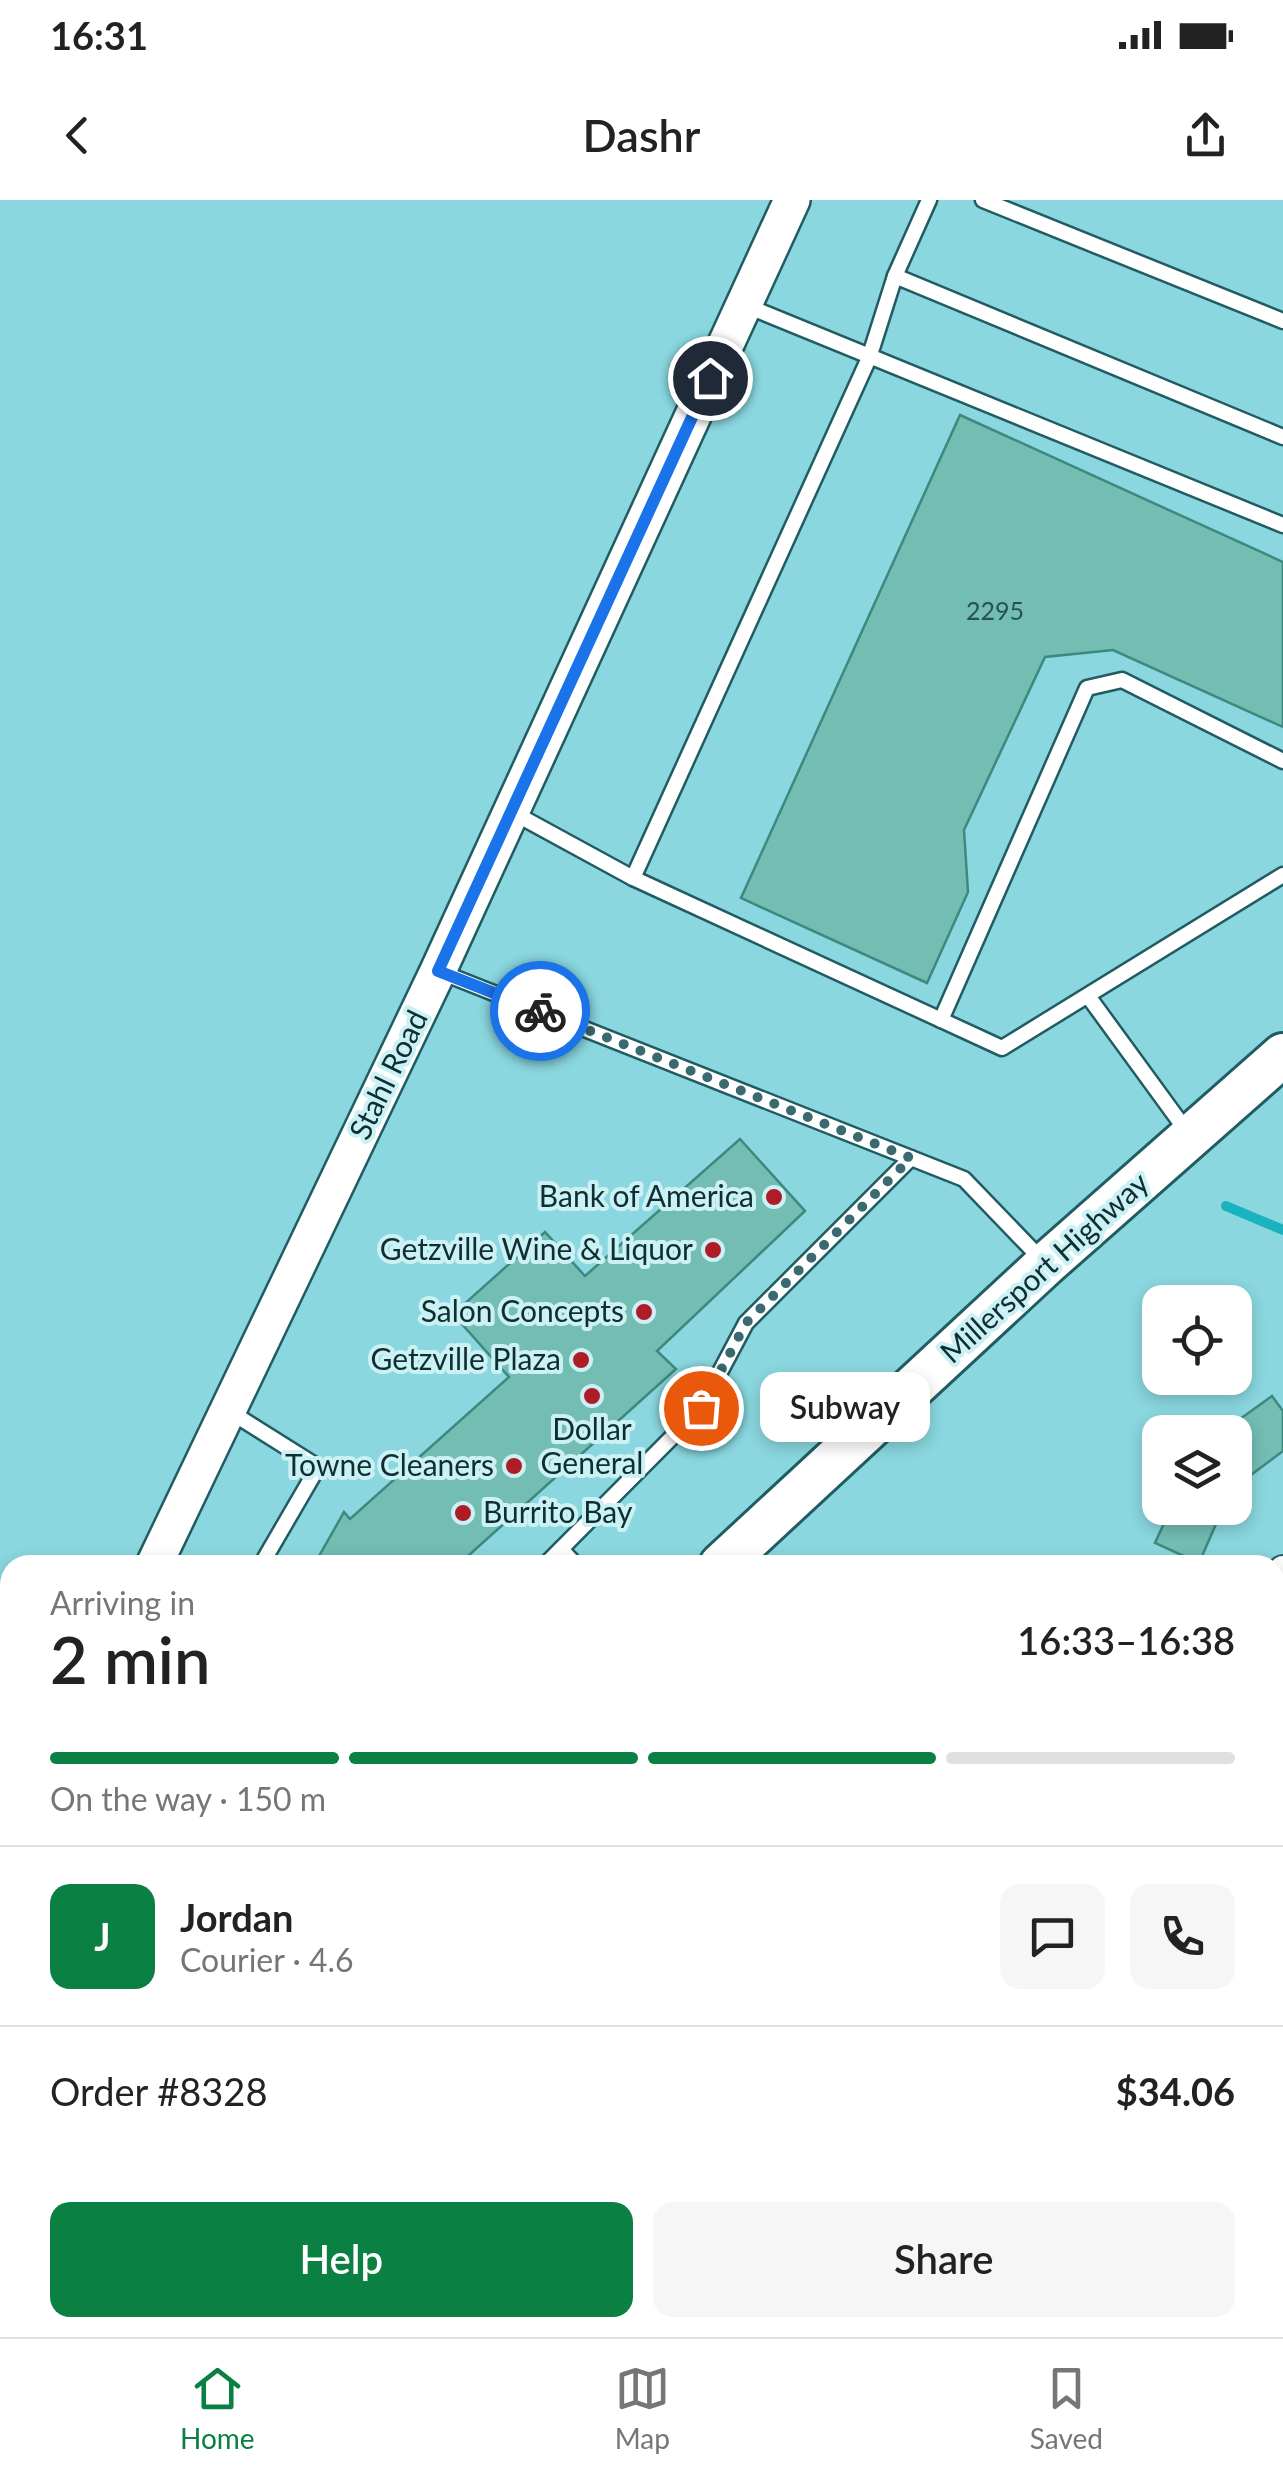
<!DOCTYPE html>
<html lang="en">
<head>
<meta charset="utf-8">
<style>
	body { margin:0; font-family:Lato,sans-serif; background:#f6f6f6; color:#222; height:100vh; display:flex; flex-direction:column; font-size:38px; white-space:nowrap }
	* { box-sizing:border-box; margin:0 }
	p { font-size:32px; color:#767676 }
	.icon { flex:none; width:55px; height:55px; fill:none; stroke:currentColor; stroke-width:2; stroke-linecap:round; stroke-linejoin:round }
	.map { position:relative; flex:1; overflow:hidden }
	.side { position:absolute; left:0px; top:1355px; width:1285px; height:782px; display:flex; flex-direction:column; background:#fff; border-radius:30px 30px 0 0; box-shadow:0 5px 15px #0003 }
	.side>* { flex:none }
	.controls { position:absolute; left:1142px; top:1085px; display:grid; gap:20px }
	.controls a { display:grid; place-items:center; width:110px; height:110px; border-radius:20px; background:#fff; box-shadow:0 5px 15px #0003; font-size:50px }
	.pin { position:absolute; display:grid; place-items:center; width:85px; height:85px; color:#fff; margin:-42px; border:5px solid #fff; border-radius:50%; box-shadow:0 2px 10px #0007 }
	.courier { position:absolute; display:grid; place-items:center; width:100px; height:100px; margin:-50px; border:8px solid #1a73e8; border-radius:50%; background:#fff; color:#222; box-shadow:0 2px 12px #0007 }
	.bubble { position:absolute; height:70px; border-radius:20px; background:#fff; box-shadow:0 5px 15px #0003; font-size:32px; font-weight:600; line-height:70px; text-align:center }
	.head em { font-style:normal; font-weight:600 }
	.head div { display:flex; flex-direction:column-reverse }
	.head { display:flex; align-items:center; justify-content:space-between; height:170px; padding:0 50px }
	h1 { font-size:65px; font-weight:600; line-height:75px }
	.bar { display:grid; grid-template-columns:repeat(4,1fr); gap:15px 10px; align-content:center; height:120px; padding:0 50px }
	.bar i { height:12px; border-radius:8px; background:#e0e0e0 }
	.bar .active { background:#0b8043 }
	.bar p { grid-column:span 4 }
	.line { display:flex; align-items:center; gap:25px; padding:0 50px; border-top:2px solid #e0e0e0 }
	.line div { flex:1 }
	.round { display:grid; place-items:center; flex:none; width:105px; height:105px; border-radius:20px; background:#f6f6f6 }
	.button { display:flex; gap:20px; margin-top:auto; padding:20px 50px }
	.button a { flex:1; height:115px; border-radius:20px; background:#0b8043; color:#fff; font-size:40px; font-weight:600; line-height:115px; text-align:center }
	.button a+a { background:#f6f6f6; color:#222 }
	.status { display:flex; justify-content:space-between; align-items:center; height:70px; padding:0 50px; background:#fff; direction:ltr }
	.status svg { height:28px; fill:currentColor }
	header { display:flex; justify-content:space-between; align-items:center; height:130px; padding:0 50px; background:#fff; font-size:45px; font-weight:600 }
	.tab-bar { display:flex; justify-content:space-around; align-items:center; height:140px; border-top:2px solid #e0e0e0; background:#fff; font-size:28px; color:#767676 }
	.tab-bar a { display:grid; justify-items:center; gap:5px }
	.tab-bar .active { color:#0b8043 }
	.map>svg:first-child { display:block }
	.green { fill:#c9a354 }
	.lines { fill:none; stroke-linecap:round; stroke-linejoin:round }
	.stream { stroke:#19b2bf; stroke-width:10 }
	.building { fill:#73bdb3; stroke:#3d897f; stroke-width:2.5 }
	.service-casing { stroke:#215c62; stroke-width:19 }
	.minor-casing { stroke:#215c62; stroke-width:32 }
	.tertiary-casing { stroke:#215c62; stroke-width:40 }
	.primary-casing { stroke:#215c62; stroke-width:48 }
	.service { stroke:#fff; stroke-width:14 }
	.minor { stroke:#fff; stroke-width:28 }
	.tertiary { stroke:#fff; stroke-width:35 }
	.primary { stroke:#fff; stroke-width:42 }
	.done { stroke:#396a6f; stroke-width:10; stroke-dasharray:0 18 }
	.route { stroke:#1a73e8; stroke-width:12 }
	.poi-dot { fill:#af1c27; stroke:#ccf1f5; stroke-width:4 }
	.labels { text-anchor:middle; stroke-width:8; stroke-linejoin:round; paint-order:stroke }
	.number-label { font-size:25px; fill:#275252 }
	.street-label { font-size:30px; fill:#0e2f32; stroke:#ccf1f5 }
	.poi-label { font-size:30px; fill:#0e2f32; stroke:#ccf1f5; text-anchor:end }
</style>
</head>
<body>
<div class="status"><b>16:31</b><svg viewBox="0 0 49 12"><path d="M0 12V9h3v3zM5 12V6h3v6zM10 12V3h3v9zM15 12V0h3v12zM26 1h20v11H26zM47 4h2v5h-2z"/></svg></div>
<header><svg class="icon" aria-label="back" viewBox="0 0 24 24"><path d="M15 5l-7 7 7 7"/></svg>Dashr<svg class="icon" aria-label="share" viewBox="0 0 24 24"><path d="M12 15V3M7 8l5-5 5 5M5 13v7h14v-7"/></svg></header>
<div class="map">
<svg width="1283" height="2137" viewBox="0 0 1283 2137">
	<rect width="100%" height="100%" fill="#8ad7df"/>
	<!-- green -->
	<path class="green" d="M 1055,2128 L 1261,2128 L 1264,2137 L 1047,2137 Z"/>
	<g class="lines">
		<!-- stream -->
		<path class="stream" d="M 1226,1006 L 1283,1030"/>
	</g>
	<!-- building -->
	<g class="building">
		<path d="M 960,215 L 1283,362 L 1283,527 L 1113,450 L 1045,457 L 964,630 L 968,692 L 927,783 L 741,698 Z"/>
		<path d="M 740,939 L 805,1011 L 657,1151 L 676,1169 L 458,1365 L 314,1365 L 344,1312 L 350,1319 L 509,1177 L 453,1114 L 545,1032 L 585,1076 Z"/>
		<path d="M 1272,1196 L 1283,1211 L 1283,1251 L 1243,1281 L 1235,1270 L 1235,1232 L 1222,1232 Z"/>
		<path d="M 1171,1308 L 1223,1308 L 1199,1363 L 1155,1343 Z"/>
		<path d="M 1283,1477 L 1283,1540 L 1278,1549 L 1275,1481 L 1279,1484 Z"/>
		<path d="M 197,2128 L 272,2128 L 284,2136 L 192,2137 Z"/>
		<path d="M 838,2128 L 884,2128 L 878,2137 L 855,2137 Z"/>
	</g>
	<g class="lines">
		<defs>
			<g id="service">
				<path d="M 983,0 L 1283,121"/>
				<path d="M 895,76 L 1283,237"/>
				<path d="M 747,106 L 1283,325"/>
				<path d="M 512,612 L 633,678 L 1002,848 L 1283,675"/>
				<path d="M 633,678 L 869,158 L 895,76 L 929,0"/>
				<path d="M 438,771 L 964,979 L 1042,1060"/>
				<path d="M 1088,796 L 1188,933"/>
				<path d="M 941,820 L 1087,488 L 1122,480 L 1283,561"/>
				<path d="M 229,1211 L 318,1267 L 261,1365"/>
				<path d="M 561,1349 L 576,1365"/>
				<path d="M 545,1365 L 701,1208 L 746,1123 L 911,958"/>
				<path d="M 1275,2079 L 1283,2076"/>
			</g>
			<g id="minor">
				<path d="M 1283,1370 L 1279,1391 L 1283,1394"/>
				<path d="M 1275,1894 L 1283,1891"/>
				<path d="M 641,2128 L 652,2137"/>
				<path d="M 408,2137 L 422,2128"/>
				<path d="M 1002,2137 L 1010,2128"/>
			</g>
			<g id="tertiary">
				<path d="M 154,1365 L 438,771 L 792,0"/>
				<path d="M 0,1689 L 10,1667"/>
				<path d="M 0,1867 L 10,1875"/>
			</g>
			<g id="primary">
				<path d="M 721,1365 L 1046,1064 L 1283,855"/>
				<path d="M 0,2023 L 10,2014"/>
			</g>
		</defs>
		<!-- service casing -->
		<use href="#service" class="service-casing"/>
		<!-- minor casing -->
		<use href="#minor" class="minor-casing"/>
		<!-- tertiary casing -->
		<use href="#tertiary" class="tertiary-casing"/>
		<!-- primary casing -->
		<use href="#primary" class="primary-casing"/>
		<!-- service -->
		<use href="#service" class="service"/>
		<!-- minor -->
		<use href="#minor" class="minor"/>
		<!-- tertiary -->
		<use href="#tertiary" class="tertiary"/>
		<!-- primary -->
		<use href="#primary" class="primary"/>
	</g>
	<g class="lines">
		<!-- done -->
		<path class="done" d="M 540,811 L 911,958 L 746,1123 L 701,1208"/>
		<!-- route -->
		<path class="route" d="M 540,811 L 438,771 L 710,178"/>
	</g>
	<!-- markers -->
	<g class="poi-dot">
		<circle cx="774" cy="997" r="10"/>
		<circle cx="713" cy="1050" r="10"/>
		<circle cx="644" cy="1112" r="10"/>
		<circle cx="581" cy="1160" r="10"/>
		<circle cx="592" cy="1196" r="10"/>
		<circle cx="514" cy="1266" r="10"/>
		<circle cx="463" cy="1313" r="10"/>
	</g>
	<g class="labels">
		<!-- number labels -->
		<g class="number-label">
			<text x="995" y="420">2295</text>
		</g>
		<!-- street labels -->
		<g class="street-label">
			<text transform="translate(389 875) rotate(-64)" y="10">Stahl Road</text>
			<text transform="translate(1045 1068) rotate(-42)" y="10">Millersport Highway</text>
		</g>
		<!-- poi labels -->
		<g class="poi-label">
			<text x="754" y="1007">Bank of America</text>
			<text x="693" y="1060">Getzville Wine &amp; Liquor</text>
			<text x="624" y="1122">Salon Concepts</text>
			<text x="561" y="1170">Getzville Plaza</text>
			<text x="592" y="1240" text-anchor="middle">Dollar<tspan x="592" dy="34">General</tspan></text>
			<text x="494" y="1276">Towne Cleaners</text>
			<text x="483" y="1323" text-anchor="start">Burrito Bay</text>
		</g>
	</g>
</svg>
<div class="controls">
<a><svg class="icon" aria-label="locate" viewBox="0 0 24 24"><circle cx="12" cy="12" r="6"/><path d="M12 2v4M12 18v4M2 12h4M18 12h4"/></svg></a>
<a><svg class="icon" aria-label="layers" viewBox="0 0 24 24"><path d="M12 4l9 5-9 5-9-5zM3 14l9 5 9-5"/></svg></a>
</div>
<div class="pin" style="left:701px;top:1208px;background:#ea580c"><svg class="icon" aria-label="bag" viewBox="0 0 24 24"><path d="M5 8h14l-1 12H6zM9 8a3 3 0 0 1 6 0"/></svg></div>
<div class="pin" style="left:710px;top:178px;background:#1f2937"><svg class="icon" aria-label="home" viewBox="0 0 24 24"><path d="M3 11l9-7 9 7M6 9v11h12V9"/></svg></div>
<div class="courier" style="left:540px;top:811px"><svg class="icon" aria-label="bike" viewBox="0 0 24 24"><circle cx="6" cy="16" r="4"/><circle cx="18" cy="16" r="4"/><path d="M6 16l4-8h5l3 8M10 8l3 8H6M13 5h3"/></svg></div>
<div class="bubble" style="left:760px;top:1172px;width:170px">Subway</div>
<section class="side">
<div class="head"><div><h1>2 min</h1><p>Arriving in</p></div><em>16:33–16:38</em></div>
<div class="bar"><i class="active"></i><i class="active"></i><i class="active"></i><i></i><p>On the way · 150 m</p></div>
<div class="line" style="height:180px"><b class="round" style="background:#0b8043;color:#fff">J</b><div><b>Jordan</b><p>Courier · 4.6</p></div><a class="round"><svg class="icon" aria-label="chat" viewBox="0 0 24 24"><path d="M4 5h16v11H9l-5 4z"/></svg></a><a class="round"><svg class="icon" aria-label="phone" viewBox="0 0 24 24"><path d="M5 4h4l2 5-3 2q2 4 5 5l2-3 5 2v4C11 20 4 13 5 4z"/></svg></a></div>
<div class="line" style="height:130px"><div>Order #8328</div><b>$34.06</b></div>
<div class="button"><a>Help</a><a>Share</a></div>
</section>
</div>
<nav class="tab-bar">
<a class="active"><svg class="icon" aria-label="home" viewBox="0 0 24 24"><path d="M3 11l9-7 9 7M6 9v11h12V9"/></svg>Home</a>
<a><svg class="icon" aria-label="map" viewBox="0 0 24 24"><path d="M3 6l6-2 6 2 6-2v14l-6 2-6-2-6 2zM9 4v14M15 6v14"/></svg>Map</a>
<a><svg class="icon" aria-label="saved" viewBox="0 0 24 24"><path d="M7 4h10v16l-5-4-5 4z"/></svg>Saved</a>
</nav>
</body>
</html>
